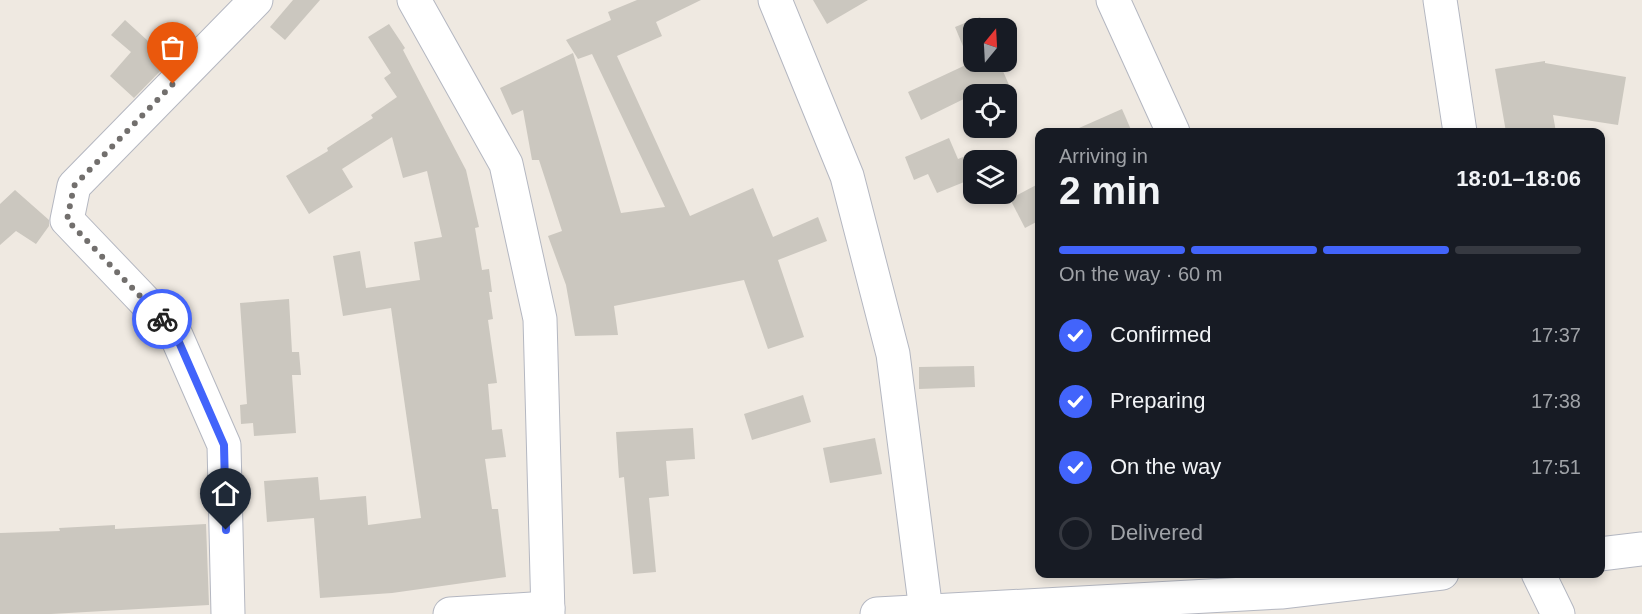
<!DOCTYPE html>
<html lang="en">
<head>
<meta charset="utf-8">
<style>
	body { margin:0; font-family:Arial,sans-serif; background:#20242c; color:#f1f3f6; height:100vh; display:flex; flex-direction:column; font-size:22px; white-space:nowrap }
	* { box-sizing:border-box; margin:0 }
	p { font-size:20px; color:#9ea1a6 }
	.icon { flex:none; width:33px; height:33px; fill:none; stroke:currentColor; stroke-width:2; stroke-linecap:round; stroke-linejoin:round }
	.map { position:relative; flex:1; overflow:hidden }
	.sheet { position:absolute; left:1035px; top:128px; width:570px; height:450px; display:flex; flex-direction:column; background:#171b24; border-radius:12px; box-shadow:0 3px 9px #0003 }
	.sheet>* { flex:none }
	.needle { width:39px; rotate:18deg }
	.tools { position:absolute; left:963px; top:18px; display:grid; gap:12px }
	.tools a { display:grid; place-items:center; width:54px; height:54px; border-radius:12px; background:#171b24; box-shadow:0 3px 9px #0003; font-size:30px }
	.pin { position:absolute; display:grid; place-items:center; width:51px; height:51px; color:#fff; margin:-62px -26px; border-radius:50% 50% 50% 0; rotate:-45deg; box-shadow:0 0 6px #0007 }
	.pin .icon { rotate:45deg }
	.courier { position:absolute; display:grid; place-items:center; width:60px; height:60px; margin:-30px; border:4px solid #4264fb; border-radius:50%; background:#fff; color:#222; box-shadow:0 2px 8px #0007 }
	.summary em { font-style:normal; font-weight:800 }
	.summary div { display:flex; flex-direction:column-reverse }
	.summary { display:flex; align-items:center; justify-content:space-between; height:102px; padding:0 24px }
	h1 { font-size:39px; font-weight:800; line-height:45px }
	.bar { display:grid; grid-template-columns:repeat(4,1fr); gap:9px 6px; align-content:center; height:72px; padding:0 24px }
	.bar i { height:8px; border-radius:4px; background:#363941 }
	.bar .current { background:#4264fb }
	.bar p { grid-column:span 4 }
	ol { padding:0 24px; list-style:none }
	li { display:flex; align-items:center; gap:18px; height:66px }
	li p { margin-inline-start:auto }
	li .icon { padding:6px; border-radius:50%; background:#4264fb; color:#fff; stroke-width:4 }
	li:last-child { color:#9ea1a6 }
	li i { width:33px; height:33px; border:3px solid #363941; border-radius:50% }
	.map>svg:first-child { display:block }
	.building { fill:#cbc7bf }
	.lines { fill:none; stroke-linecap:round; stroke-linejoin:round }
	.minor-casing { stroke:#b4b7c1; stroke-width:35 }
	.minor { stroke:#fff; stroke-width:33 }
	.done { stroke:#726f6d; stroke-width:6; stroke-dasharray:0 10.8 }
	.route { stroke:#4264fb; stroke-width:8 }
</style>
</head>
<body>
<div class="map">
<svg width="1642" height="614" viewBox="0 0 1642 614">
	<rect width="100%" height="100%" fill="#efe9e1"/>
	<!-- building -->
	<g class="building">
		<path d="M 293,0 L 320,0 L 285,40 L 270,27 Z"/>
		<path d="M 637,0 L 701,0 L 656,22 L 662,36 L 617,56 L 690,216 L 753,188 L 773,237 L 818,217 L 827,241 L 778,260 L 804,337 L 768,349 L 744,280 L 614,306 L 618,335 L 575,336 L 566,285 L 548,236 L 562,231 L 539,160 L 532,160 L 523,110 L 512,115 L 500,88 L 573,53 L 621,213 L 665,207 L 592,54 L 578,59 L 566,40 L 611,20 L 608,12 Z"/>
		<path d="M 813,0 L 868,0 L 827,24 Z"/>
		<path d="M 980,17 L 985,28 L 974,28 L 974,62 L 999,62 L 1013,94 L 974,94 L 921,120 L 908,92 L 970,63 L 955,27 Z"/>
		<path d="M 125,20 L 170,61 L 134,98 L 110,76 L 131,52 L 111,35 Z"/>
		<path d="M 389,24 L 405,48 L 403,50 L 466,170 L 479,227 L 475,228 L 482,270 L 489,269 L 492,292 L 489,292 L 493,319 L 488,320 L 497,383 L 488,384 L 492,430 L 502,429 L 506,457 L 485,459 L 492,509 L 498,509 L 506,577 L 392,593 L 320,598 L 314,518 L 267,522 L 264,481 L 318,477 L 320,500 L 366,496 L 368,525 L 421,518 L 391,308 L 343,316 L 333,256 L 360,251 L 366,288 L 420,280 L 414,242 L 442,237 L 427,171 L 403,178 L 392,137 L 342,169 L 353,187 L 309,214 L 286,176 L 328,151 L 327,148 L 373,118 L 371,115 L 397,97 L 384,78 L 391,73 L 368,37 Z"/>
		<path d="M 1545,61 L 1545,63 L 1626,77 L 1618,125 L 1553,115 L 1556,132 L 1506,132 L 1495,69 Z"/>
		<path d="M 1122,109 L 1132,132 L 1070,132 Z"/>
		<path d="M 949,138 L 958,159 L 968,155 L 974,169 L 974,178 L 937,193 L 928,174 L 914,180 L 905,157 Z"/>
		<path d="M 1040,183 L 1040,220 L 1025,228 L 1010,199 Z"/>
		<path d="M 15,190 L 49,220 L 49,226 L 36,244 L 16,231 L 0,245 L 0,204 Z"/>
		<path d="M 289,299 L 292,352 L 299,352 L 301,375 L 292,375 L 296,433 L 254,436 L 253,423 L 241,424 L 240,405 L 247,404 L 240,303 Z"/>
		<path d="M 974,366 L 975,387 L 919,389 L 919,367 Z"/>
		<path d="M 803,395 L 811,422 L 752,440 L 744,414 Z"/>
		<path d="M 693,428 L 695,459 L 666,461 L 669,496 L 649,498 L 656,572 L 633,574 L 624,477 L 619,478 L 616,432 Z"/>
		<path d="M 875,438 L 882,474 L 830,483 L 823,448 Z"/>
		<path d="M 206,524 L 209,605 L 51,614 L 0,614 L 0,533 L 60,531 L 59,528 L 115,525 L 115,529 Z"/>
	</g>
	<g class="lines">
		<defs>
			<g id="minor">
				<path d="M 414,0 L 506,164 L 540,319 L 548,614"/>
				<path d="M 775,0 L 847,176 L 893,354 L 926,611"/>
				<path d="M 1113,0 L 1173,132"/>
				<path d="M 1440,0 L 1460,132"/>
				<path d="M 1600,554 L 1642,549"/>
				<path d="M 1538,573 L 1558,614"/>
				<path d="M 228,614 L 224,445 L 175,333 L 67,220 L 74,186 L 256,0"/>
				<path d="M 450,614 L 548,608"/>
				<path d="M 877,614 L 1281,592 L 1442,573"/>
			</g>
		</defs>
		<!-- minor casing -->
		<use href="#minor" class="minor-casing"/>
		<!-- minor -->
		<use href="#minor" class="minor"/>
	</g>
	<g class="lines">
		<!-- done -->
		<path class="done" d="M 162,319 L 67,220 L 74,186 L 173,84"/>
		<!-- route -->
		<path class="route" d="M 162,319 L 175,333 L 224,445 L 226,530"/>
	</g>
</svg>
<div class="tools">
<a><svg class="needle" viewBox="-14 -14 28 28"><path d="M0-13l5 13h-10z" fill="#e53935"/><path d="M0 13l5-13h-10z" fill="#9ea1a6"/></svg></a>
<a><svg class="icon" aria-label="locate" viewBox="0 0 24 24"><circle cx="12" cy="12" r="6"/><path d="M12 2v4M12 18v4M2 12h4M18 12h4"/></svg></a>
<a><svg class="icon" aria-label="layers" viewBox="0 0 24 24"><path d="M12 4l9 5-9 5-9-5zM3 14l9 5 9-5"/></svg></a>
</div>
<div class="pin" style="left:173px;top:84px;background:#ea580c"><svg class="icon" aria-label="bag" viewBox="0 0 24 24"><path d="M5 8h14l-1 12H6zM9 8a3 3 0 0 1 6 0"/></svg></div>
<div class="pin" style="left:226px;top:530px;background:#1f2937"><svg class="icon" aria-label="home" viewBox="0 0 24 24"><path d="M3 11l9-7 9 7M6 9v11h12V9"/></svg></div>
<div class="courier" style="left:162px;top:319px"><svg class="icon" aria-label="bike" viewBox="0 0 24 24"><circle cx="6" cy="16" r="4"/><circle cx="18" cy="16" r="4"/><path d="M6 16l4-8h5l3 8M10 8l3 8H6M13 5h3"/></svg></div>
<section class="sheet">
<div class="summary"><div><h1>2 min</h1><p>Arriving in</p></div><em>18:01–18:06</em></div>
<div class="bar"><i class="current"></i><i class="current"></i><i class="current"></i><i></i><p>On the way · 60 m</p></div>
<ol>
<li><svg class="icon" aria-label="check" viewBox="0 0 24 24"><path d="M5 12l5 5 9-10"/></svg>Confirmed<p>17:37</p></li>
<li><svg class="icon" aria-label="check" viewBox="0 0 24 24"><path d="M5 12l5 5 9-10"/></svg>Preparing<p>17:38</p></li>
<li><svg class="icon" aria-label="check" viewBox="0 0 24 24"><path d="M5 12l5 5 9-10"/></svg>On the way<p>17:51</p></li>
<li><i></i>Delivered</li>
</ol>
</section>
</div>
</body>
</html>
